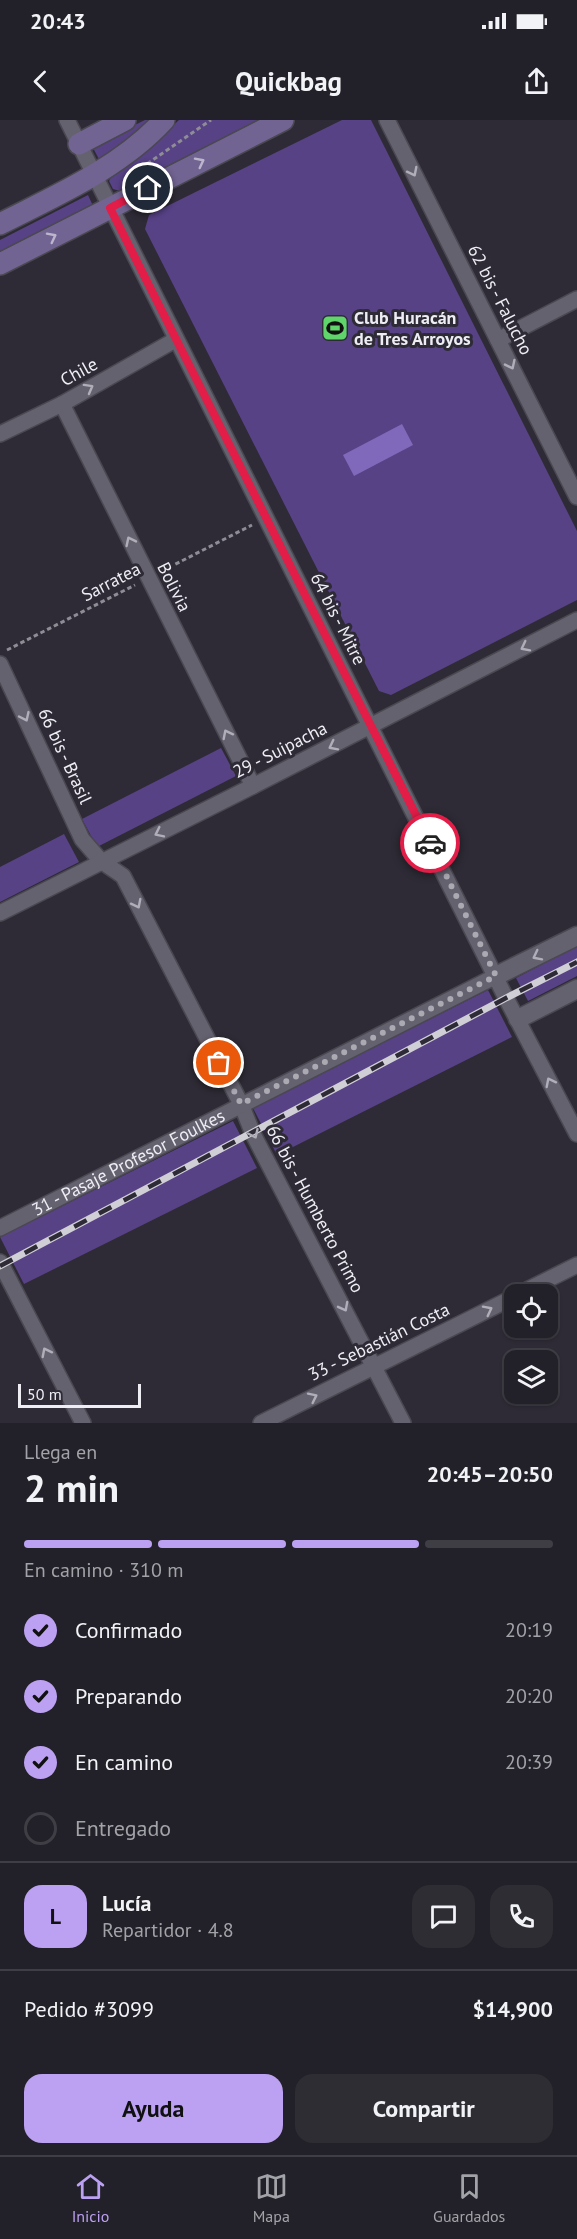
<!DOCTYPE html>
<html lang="es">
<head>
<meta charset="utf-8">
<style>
	body { margin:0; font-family:"PT Sans",sans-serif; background:#2e2d34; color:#f1f3f6; height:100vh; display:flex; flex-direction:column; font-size:22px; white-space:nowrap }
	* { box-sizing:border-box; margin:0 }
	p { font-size:20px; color:#a2a3a8 }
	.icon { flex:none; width:33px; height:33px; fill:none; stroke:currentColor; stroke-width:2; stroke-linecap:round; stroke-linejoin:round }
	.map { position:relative; height:1303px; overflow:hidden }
	.side { display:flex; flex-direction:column; background:#222028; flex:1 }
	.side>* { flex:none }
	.buttons { position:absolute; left:504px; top:1164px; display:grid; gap:12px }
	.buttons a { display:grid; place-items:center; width:54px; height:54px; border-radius:12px; background:#222028; box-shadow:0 2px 4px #0004,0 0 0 2px #3f3e45; font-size:30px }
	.scale { position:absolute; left:18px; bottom:15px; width:123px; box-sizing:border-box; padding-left:6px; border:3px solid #eeedf4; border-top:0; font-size:16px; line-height:21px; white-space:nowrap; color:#eeedf4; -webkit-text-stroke:4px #2e2b36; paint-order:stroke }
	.pin { position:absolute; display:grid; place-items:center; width:51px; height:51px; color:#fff; margin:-26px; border:3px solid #fff; border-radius:50%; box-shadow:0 2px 6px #0007 }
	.courier { position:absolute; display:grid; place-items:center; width:60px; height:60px; margin:-30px; border:4px solid #e11d48; border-radius:50%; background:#fff; color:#222; box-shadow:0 2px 8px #0007 }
	.overview em { font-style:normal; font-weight:800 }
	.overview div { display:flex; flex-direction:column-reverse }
	.overview { display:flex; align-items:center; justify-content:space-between; height:102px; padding:0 24px }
	h1 { font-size:39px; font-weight:800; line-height:45px }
	.bar { display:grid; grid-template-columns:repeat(4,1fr); gap:9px 6px; align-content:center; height:72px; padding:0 24px }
	.bar i { height:8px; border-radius:4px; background:#3f3e45 }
	.bar .current { background:#bca0f2 }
	.bar p { grid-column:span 4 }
	.line { display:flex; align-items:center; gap:15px; padding:0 24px; border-top:2px solid #3f3e45 }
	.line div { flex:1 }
	.round { display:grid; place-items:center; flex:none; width:63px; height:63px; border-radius:18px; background:#2e2d34 }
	ol { padding:0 24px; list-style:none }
	li { display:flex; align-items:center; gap:18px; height:66px }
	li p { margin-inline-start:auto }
	li .icon { padding:6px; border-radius:50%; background:#bca0f2; color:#111; stroke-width:4 }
	li:last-child { color:#a2a3a8 }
	li i { width:33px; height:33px; border:3px solid #3f3e45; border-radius:50% }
	.button { display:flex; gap:12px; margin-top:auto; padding:12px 24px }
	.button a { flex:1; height:69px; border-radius:18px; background:#bca0f2; color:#111; font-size:24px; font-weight:800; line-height:69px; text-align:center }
	.button a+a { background:#2e2d34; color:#f1f3f6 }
	.status { display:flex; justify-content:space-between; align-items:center; height:42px; padding:0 30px; background:#222028; direction:ltr }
	.status svg { height:16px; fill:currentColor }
	header { display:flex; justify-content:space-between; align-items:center; height:78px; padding:0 24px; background:#222028; font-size:27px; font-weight:800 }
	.dock { display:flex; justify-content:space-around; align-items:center; height:84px; border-top:2px solid #3f3e45; background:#222028; font-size:16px; color:#a2a3a8 }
	.dock a { display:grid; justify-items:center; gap:3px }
	.dock .current { color:#bca0f2 }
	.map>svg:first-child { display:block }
	.green { fill:#574286 }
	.water { fill:#8069ba }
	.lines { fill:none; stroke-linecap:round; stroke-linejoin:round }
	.minor-casing { stroke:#4a4851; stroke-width:18 }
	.tertiary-casing { stroke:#4a4851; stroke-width:21 }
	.secondary-casing { stroke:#4a4851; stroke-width:24 }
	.path { stroke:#8e8c95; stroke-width:3; stroke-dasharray:4.5 3; stroke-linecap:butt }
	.minor { stroke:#65626f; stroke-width:15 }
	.tertiary { stroke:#65626f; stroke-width:18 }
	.secondary { stroke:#726492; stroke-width:21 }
	.rail-casing { stroke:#d0cfd6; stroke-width:7 }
	.rail { stroke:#2e2b36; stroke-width:4.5; stroke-dasharray:14; stroke-linecap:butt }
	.oneway { stroke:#bcb6cd }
	.oneway2 { stroke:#b0aeb8 }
	.done { stroke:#aba9b2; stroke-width:6; stroke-dasharray:0 10.8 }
	.route { stroke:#e11d48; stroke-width:8 }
	.labels { text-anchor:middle; stroke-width:6; stroke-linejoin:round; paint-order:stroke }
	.street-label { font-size:18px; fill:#eeedf4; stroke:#2e2b36 }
	.poi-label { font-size:18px; font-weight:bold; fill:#eeedf4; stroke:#2e2b36; text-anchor:start }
</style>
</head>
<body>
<div class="status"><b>20:43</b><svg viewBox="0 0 49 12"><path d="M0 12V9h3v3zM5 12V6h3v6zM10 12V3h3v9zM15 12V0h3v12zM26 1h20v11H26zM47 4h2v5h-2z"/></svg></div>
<header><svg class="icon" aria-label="back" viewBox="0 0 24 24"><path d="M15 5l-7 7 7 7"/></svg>Quickbag<svg class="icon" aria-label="share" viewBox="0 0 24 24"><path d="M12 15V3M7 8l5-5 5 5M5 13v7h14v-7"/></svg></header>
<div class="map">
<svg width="577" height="1303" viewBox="0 0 577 1303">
	<rect width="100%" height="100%" fill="#2e2b36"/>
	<!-- green -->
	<g class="green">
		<path d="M 145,0 L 149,0 L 130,21 L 101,43 L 92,26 Z"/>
		<path d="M 179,0 L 261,0 L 120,71 L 113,69 L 109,61 L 112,55 L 148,29 Z"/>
		<path d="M 342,0 L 371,0 L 577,411 L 577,480 L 391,575 L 379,571 L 145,109 L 149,95 Z"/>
		<path d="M 88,75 L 93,86 L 0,133 L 0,120 Z"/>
		<path d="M 221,628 L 236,656 L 97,727 L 82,699 Z"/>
		<path d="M 64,714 L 79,742 L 0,782 L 0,747 Z"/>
		<path d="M 577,826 L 577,856 L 528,881 L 516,858 Z"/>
		<path d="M 488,870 L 512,917 L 277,1035 L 253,988 Z"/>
		<path d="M 233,1001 L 257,1048 L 24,1164 L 0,1117 Z"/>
	</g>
	<!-- water -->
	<path class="water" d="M 402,304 L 413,325 L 354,356 L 343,335 Z"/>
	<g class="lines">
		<defs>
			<g id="minor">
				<path d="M 67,0 L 506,878 L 577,1014"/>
				<path d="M 387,0 L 577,377"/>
				<path d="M 498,220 L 577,179"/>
				<path d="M 62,284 L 253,666"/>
				<path d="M 0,314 L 62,284 L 175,220"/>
				<path d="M 0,544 L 82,719 L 101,741 L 123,756 L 241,984 L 253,1014 L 403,1303"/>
				<path d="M 0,793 L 253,666 L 577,500"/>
				<path id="s1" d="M 0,1108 L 496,856"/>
				<path d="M 0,1142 L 83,1303"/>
				<path d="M 519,1174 L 577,1145"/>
				<path d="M 261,1303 L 514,1177"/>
			</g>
			<g id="tertiary">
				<path d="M 496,856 L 577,816"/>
				<path d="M 518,899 L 577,869"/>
			</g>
			<g id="secondary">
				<path d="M 79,24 L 125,0"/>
				<path d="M 0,104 C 57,75 120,48 164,0"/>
				<path d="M 0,144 L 283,0"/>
			</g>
		</defs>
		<!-- minor casing -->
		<use href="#minor" class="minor-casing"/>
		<!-- tertiary casing -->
		<use href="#tertiary" class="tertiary-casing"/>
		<!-- secondary casing -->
		<use href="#secondary" class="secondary-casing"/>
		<!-- path -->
		<g class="path">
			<path d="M 141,48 L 211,0"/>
			<path d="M 162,451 L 252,405"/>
			<path d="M 7,530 L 135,465"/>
		</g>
		<!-- minor -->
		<use href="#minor" class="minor"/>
		<!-- tertiary -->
		<use href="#tertiary" class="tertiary"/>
		<!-- secondary -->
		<use href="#secondary" class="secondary"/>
		<defs>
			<path id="rail" d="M 0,1146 L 506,878 L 577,842"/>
		</defs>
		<!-- rail casing -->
		<use href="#rail" class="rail-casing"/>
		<!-- rail -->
		<use href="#rail" class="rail"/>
	</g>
	<!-- one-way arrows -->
	<defs><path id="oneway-chevron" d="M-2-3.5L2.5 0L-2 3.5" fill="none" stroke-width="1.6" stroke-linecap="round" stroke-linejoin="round" transform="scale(1.5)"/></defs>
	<g class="oneway">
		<use href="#oneway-chevron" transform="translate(200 42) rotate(-27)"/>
		<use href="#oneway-chevron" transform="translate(52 117) rotate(-27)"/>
	</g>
	<g class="oneway2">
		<use href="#oneway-chevron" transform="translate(413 52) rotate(63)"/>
		<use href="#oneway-chevron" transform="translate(511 245) rotate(64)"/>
		<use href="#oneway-chevron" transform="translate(89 268) rotate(-29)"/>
		<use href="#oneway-chevron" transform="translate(130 421) rotate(-116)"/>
		<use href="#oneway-chevron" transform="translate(525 527) rotate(153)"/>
		<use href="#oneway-chevron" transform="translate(25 597) rotate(65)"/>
		<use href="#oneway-chevron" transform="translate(227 614) rotate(-117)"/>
		<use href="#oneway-chevron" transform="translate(333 626) rotate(153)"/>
		<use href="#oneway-chevron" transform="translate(159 713) rotate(154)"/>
		<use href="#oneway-chevron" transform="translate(137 784) rotate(63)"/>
		<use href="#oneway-chevron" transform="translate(537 836) rotate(153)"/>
		<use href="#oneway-chevron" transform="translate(550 962) rotate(-117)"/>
		<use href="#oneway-chevron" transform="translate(254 1014) rotate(65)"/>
		<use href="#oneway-chevron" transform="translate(344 1187) rotate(62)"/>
		<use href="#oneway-chevron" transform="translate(488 1190) rotate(-27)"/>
		<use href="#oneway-chevron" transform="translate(46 1232) rotate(-117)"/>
		<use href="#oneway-chevron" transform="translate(313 1277) rotate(-26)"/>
	</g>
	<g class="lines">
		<!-- done -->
		<path class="done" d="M 219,943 L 241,984 L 496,856 L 430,723"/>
		<!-- route -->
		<path class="route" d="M 148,68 L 110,88 L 430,723"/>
	</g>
	<!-- icons -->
	<defs>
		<symbol id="stadium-square" viewBox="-11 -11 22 22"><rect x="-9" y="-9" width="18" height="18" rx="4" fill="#60d56b" stroke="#2e2b36"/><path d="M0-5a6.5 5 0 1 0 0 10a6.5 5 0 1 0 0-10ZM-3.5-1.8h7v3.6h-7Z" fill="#111"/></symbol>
	</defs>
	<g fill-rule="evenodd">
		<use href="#stadium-square" x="320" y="193" width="30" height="30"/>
	</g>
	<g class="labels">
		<!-- street labels -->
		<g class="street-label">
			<text transform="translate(500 180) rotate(63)" y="6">62 bis - Falucho</text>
			<text transform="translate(79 252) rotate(-29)" y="6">Chile</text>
			<text transform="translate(111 462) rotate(-27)" y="6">Sarratea</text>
			<text transform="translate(174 467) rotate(63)" y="6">Bolivia</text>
			<text transform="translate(338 499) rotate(63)" y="6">64 bis - Mitre</text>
			<text transform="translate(280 630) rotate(-27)" y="6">29 - Suipacha</text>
			<text transform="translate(65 636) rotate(65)" y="6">66 bis - Brasil</text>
			<text dy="6" stroke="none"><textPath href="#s1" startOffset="144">31 - Pasaje Profesor Foulkes</textPath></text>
			<text transform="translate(315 1089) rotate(62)" y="6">66 bis - Humberto Primo</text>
			<text transform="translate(379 1222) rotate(-26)" y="6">33 - Sebastián Costa</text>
		</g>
		<!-- poi labels -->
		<g class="poi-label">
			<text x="354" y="204">Club Huracán<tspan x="354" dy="21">de Tres Arroyos</tspan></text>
		</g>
	</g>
</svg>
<div class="buttons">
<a><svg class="icon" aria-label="locate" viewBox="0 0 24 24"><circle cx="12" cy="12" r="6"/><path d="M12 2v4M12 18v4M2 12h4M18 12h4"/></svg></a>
<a><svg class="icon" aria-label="layers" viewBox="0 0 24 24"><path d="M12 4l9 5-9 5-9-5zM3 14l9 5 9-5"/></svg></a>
</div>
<div class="scale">50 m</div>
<div class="pin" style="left:219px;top:943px;background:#ea580c"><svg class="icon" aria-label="bag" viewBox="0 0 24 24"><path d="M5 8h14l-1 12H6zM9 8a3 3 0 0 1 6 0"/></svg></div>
<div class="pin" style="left:148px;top:68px;background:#1f2937"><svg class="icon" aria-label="home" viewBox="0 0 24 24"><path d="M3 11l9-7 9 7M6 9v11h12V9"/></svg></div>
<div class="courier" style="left:430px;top:723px"><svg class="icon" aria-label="car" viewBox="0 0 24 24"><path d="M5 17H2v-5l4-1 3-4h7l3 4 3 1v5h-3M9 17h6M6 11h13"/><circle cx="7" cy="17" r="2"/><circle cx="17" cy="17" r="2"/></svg></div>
</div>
<section class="side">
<div class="overview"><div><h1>2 min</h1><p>Llega en</p></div><em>20:45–20:50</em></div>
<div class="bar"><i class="current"></i><i class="current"></i><i class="current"></i><i></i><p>En camino · 310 m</p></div>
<ol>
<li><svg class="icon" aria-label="check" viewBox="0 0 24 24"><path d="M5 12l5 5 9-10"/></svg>Confirmado<p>20:19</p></li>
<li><svg class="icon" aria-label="check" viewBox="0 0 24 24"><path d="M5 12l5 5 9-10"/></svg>Preparando<p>20:20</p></li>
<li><svg class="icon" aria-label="check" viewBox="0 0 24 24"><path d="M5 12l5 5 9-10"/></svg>En camino<p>20:39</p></li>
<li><i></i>Entregado</li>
</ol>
<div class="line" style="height:108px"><b class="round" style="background:#bca0f2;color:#111">L</b><div><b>Lucía</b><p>Repartidor · 4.8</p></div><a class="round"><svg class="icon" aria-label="chat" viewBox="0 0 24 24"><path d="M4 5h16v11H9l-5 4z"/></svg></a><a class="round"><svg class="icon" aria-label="phone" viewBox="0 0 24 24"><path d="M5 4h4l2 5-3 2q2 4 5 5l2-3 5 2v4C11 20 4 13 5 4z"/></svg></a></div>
<div class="line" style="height:78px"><div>Pedido #3099</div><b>$14,900</b></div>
<div class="button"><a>Ayuda</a><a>Compartir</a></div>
</section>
<nav class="dock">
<a class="current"><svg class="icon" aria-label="home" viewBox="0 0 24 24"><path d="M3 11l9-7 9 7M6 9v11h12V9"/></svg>Inicio</a>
<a><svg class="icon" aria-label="map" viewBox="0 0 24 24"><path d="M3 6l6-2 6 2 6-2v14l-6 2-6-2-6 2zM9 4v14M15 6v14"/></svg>Mapa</a>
<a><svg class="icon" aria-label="saved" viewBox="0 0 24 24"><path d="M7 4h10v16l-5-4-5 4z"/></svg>Guardados</a>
</nav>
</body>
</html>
